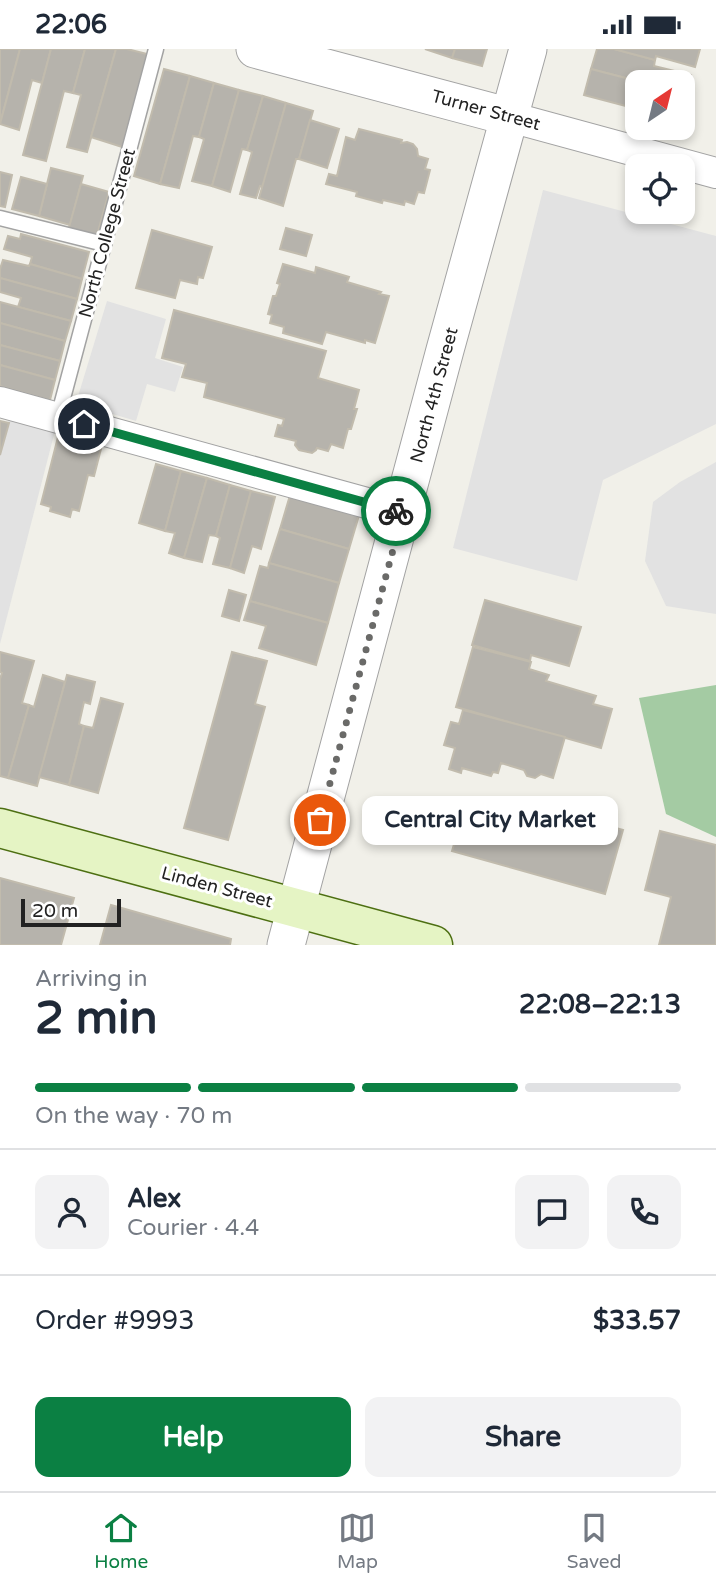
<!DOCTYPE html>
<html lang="en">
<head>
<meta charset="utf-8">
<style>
	body { margin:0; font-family:"Varela Round",sans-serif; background:#f2f2f3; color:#1f2937; height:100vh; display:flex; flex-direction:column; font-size:26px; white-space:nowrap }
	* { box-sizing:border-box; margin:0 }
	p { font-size:23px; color:#747a83 }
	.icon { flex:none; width:38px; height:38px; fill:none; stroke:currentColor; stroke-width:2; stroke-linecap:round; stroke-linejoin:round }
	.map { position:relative; height:896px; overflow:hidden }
	.details { display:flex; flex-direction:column; background:#fff; flex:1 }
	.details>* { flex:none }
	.needle { width:46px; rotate:35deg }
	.buttons { position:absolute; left:625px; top:21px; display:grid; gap:14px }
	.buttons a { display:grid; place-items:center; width:70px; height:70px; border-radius:14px; background:#fff; box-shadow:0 4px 10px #0003; font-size:35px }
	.scale { position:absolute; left:21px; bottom:18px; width:100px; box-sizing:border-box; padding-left:7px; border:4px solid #222; border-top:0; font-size:19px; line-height:24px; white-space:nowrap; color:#222; -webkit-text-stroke:5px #fff; paint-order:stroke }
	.pin { position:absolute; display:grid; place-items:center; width:60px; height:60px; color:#fff; margin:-30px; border:4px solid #fff; border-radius:50%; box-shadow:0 2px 7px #0007 }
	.courier { position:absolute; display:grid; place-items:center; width:70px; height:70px; margin:-35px; border:5px solid #0b8043; border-radius:50%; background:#fff; color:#222; box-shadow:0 2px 9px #0007 }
	.bubble { position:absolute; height:49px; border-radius:14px; background:#fff; box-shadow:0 4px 10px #0003; font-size:23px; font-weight:700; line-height:49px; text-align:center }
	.head em { font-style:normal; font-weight:700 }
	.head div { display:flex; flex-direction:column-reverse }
	.head { display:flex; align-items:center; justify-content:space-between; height:119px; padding:0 35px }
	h1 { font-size:46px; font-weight:700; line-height:52px }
	.bar { display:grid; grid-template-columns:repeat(4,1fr); gap:10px 7px; align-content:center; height:84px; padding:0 35px }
	.bar i { height:9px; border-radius:5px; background:#e0e1e3 }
	.bar .on { background:#0b8043 }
	.bar p { grid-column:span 4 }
	.line { display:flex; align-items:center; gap:18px; padding:0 35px; border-top:2px solid #e0e1e3 }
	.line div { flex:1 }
	.round { display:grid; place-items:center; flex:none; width:74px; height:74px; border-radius:14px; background:#f2f2f3 }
	.primary-button { display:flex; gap:14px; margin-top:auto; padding:14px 35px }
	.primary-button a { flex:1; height:80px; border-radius:14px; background:#0b8043; color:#fff; font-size:28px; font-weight:700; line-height:80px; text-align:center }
	.primary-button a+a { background:#f2f2f3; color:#1f2937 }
	.status { display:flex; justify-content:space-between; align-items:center; height:49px; padding:0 35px; background:#fff; direction:ltr }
	.status svg { height:19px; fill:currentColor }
	.tab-bar { display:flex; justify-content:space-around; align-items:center; height:98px; border-top:2px solid #e0e1e3; background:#fff; font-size:19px; color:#747a83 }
	.tab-bar a { display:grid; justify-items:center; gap:4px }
	.tab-bar .on { color:#0b8043 }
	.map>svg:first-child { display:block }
	.forest { fill:#a4cba3 }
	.parking { fill:#e2e2e2 }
	.building { fill:#b6b3ac; stroke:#c1bbad; stroke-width:2 }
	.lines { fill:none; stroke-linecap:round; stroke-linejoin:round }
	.service-casing { stroke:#a3a3a3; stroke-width:17 }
	.minor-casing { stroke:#a3a3a3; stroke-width:32 }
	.tertiary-casing { stroke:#a3a3a3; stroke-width:39 }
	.secondary-casing { stroke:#4d6f12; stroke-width:41 }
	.service { stroke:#fff; stroke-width:14 }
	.minor { stroke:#fff; stroke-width:30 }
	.tertiary { stroke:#fff; stroke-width:37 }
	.secondary { stroke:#e5f4c4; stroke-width:38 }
	.done { stroke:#6a6a68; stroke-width:7; stroke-dasharray:0 12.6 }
	.route { stroke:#0b8043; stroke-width:9 }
	.labels { text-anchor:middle; stroke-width:6; stroke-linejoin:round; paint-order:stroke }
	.street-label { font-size:18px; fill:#222; stroke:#fff }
</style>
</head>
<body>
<div class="status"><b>22:06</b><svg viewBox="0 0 49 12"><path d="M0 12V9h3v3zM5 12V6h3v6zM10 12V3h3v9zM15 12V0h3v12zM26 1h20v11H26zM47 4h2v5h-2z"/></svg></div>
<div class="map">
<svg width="716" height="896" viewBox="0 0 716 896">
	<rect width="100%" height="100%" fill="#f1f0e9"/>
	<!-- forest -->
	<path class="forest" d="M 716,636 L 716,788 L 666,765 L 639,649 Z"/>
	<!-- parking -->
	<g class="parking">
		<path d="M 543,141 L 716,187 L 716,375 L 603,431 L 577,532 L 453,499 Z"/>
		<path d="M 107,252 L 166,270 L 155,309 L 183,318 L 175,343 L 147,335 L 136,372 L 76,354 Z"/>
		<path d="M 9,370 L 55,382 L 0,595 L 0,405 Z"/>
		<path d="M 716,413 L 716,565 L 666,557 L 645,512 L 653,453 L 680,433 Z"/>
	</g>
	<!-- building -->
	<g class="building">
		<path d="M 0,0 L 20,0 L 0,75 Z"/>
		<path d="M 20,0 L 51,0 L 42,34 L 32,31 L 19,81 L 0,75 Z"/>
		<path d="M 51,0 L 85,0 L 73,44 L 64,42 L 46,112 L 23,106 Z"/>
		<path d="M 85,0 L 116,0 L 87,103 L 67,98 L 81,46 L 73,44 Z"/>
		<path d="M 116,0 L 127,0 L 147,5 L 122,98 L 91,88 Z"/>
		<path d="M 425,0 L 455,0 L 452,9 Z"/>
		<path d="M 455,0 L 487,0 L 482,17 L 452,9 Z"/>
		<path d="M 597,0 L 614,0 L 655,11 L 654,17 L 691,26 L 686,45 L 682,45 L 682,33 L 641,33 L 591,20 Z"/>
		<path d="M 614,0 L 700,0 L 695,18 L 656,7 L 655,11 Z"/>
		<path d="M 164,20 L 190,27 L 160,135 L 134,127 Z"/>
		<path d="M 591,20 L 641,33 L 637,33 L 637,60 L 584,46 Z"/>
		<path d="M 190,27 L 214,34 L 199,88 L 193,87 L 179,139 L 160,135 Z"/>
		<path d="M 214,34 L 239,41 L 212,137 L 192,132 L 204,90 L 199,88 Z"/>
		<path d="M 239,41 L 263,47 L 247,101 L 242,100 L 230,143 L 212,137 Z"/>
		<path d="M 263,47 L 286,54 L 263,138 L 260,137 L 256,149 L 240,145 L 252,103 L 247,101 Z"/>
		<path d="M 286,54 L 313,62 L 299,110 L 296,110 L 283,157 L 259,149 Z"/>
		<path d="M 310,71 L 339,80 L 327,119 L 299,110 Z"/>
		<path d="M 359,80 L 402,91 L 401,94 L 407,93 L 413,95 L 417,100 L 418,107 L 428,110 L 425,120 L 430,121 L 424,144 L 418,143 L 414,155 L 405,152 L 404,156 L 383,151 L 382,154 L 356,147 L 357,143 L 326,135 L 329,125 L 337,127 L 346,88 L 355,91 Z"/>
		<path d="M 51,119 L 83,127 L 70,176 L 39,167 Z"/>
		<path d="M 0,123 L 12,126 L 5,158 L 0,157 Z"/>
		<path d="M 21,128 L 47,135 L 39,167 L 12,160 Z"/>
		<path d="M 81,135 L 109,143 L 96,190 L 68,182 Z"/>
		<path d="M 286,179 L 312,186 L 306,207 L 280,200 Z"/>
		<path d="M 152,181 L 212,198 L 203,229 L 198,228 L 197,235 L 180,231 L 175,249 L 136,239 Z"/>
		<path d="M 21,185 L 89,203 L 82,230 L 30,215 L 32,208 L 4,200 L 8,187 L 20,190 Z"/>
		<path d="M 3,211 L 29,217 L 30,215 L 82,230 L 77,250 L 0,229 L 0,220 Z"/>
		<path d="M 283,215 L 315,224 L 316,218 L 349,228 L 347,233 L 381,243 L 379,245 L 389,247 L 375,294 L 365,291 L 365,294 L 326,283 L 322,295 L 283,284 L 284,278 L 270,274 L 272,266 L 268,265 L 273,247 L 276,247 L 280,235 L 277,234 Z"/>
		<path d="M 0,229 L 77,250 L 71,272 L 18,258 L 21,249 L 0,243 Z"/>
		<path d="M 0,253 L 71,272 L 65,292 L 0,274 Z"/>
		<path d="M 174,261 L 326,302 L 318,329 L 359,341 L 354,360 L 357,360 L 351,380 L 348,380 L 343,399 L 331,395 L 328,402 L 317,399 L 316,401 L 312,404 L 299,401 L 295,396 L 296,392 L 275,387 L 278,376 L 282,377 L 284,370 L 204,348 L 207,334 L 182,328 L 186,315 L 162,309 Z"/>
		<path d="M 0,274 L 65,292 L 60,312 L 0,296 Z"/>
		<path d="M 0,296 L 60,312 L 55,331 L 0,316 Z"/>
		<path d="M 0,316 L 55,331 L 50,351 L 0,337 Z"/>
		<path d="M 0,372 L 9,374 L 0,406 Z"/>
		<path d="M 59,384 L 102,396 L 94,427 L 88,426 L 79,462 L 72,460 L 70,468 L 50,462 L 51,458 L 41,455 Z"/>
		<path d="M 156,415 L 181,422 L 165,482 L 139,474 Z"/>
		<path d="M 181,422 L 207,429 L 184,509 L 169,504 L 175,484 L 165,482 Z"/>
		<path d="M 207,429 L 230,436 L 216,487 L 209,486 L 202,513 L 184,509 Z"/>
		<path d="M 230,436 L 251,442 L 230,519 L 213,515 L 220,489 L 216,487 Z"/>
		<path d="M 251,442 L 275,448 L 261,500 L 252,497 L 244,524 L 230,519 Z"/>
		<path d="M 291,443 L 360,463 L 349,500 L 280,480 Z"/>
		<path d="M 280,480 L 349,500 L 339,534 L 269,514 Z"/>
		<path d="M 269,514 L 339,534 L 328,574 L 250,552 L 260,517 L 268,519 Z"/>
		<path d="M 229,541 L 246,546 L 239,572 L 222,567 Z"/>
		<path d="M 485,551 L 581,578 L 569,617 L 531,606 L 530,612 L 472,596 Z"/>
		<path d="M 250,552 L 328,574 L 316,616 L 259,599 L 266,577 L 244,571 Z"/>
		<path d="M 473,598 L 531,613 L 529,620 L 549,626 L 546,632 L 596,647 L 593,655 L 612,660 L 601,699 L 456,658 Z"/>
		<path d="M 0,603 L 34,612 L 22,654 L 29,656 L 8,729 L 0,727 L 0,630 L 2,624 L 0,623 Z"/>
		<path d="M 232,603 L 267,612 L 255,655 L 265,658 L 228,791 L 184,779 Z"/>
		<path d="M 43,626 L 65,633 L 37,737 L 8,729 L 29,656 L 34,658 Z"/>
		<path d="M 67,626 L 95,633 L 90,655 L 84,653 L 79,675 L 84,677 L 69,736 L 39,728 Z"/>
		<path d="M 101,649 L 123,655 L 98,744 L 69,736 L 84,677 L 93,679 Z"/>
		<path d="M 463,661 L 565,688 L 553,729 L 541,725 L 535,729 L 527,727 L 524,721 L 501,714 L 498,724 L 493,723 L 491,727 L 462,719 L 461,724 L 449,720 L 455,699 L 444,696 L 451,673 L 459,675 Z"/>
		<path d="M 478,756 L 555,778 L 559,763 L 623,781 L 605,845 L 452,802 L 464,761 L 475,764 Z"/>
		<path d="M 660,782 L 716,796 L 716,896 L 659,896 L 671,848 L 645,841 Z"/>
		<path d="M 0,829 L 74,849 L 61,896 L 0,896 Z"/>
		<path d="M 111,856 L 231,890 L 230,896 L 100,896 Z"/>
	</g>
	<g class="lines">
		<defs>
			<g id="service">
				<path d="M 0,169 L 104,195"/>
				<path d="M 58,368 L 156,0"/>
			</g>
			<g id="minor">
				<path d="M 510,68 L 716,124"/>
				<path d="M 0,353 L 403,464"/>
			</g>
			<g id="tertiary">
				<path d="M 255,0 L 510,68"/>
				<path d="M 286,896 L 445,301 L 528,0"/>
			</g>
			<path id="secondary" d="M 0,779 L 433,896"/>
		</defs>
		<!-- service casing -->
		<use href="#service" class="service-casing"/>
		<!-- minor casing -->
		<use href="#minor" class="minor-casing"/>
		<!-- tertiary casing -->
		<use href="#tertiary" class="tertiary-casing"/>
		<!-- secondary casing -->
		<use href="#secondary" class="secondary-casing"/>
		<!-- service -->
		<use href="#service" class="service"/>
		<!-- minor -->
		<use href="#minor" class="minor"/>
		<!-- tertiary -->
		<use href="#tertiary" class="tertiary"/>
		<!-- secondary -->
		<use href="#secondary" class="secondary"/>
	</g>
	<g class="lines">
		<!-- done -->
		<path class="done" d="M 320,771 L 403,464 L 396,462"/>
		<!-- route -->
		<path class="route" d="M 84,375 L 396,462"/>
	</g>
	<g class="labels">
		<!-- street labels -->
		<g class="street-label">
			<text transform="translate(486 61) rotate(15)" y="6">Turner Street</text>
			<text transform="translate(107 184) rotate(-75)" y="6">North College Street</text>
			<text transform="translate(434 346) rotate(-75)" y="6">North 4th Street</text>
			<text transform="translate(217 838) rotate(15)" y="6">Linden Street</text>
		</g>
	</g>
</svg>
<div class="buttons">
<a><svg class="needle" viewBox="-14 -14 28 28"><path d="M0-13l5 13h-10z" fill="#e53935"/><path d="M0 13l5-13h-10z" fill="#747a83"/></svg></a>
<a><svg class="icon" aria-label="locate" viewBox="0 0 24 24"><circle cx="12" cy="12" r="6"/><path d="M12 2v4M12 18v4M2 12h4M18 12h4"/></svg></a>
</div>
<div class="scale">20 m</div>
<div class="pin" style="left:320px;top:771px;background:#ea580c"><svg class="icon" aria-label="bag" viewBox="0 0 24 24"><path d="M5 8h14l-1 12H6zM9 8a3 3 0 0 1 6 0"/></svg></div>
<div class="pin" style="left:84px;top:375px;background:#1f2937"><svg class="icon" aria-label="home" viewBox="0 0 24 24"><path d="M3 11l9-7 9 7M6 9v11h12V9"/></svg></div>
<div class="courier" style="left:396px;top:462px"><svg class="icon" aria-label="bike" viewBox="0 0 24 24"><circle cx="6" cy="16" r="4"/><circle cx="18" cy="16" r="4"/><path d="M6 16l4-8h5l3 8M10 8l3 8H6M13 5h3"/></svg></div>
<div class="bubble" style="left:362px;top:747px;width:256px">Central City Market</div>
</div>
<section class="details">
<div class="head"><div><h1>2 min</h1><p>Arriving in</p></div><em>22:08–22:13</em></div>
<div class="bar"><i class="on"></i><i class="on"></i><i class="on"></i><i></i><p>On the way · 70 m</p></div>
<div class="line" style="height:126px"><a class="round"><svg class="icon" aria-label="person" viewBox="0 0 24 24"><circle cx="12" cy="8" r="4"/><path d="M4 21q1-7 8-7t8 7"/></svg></a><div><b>Alex</b><p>Courier · 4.4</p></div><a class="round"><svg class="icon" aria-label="chat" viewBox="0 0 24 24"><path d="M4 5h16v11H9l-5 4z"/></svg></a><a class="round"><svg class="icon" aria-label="phone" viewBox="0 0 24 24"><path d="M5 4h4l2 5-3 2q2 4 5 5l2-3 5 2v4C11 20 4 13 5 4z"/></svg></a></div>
<div class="line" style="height:91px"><div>Order #9993</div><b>$33.57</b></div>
<div class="primary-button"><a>Help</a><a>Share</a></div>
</section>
<nav class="tab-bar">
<a class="on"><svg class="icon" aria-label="home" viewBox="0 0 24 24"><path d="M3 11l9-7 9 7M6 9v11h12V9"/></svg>Home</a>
<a><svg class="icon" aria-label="map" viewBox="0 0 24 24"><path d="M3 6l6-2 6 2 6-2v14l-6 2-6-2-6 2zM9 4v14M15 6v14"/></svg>Map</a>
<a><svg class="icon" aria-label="saved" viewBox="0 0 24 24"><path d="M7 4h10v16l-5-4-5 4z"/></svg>Saved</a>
</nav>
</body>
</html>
